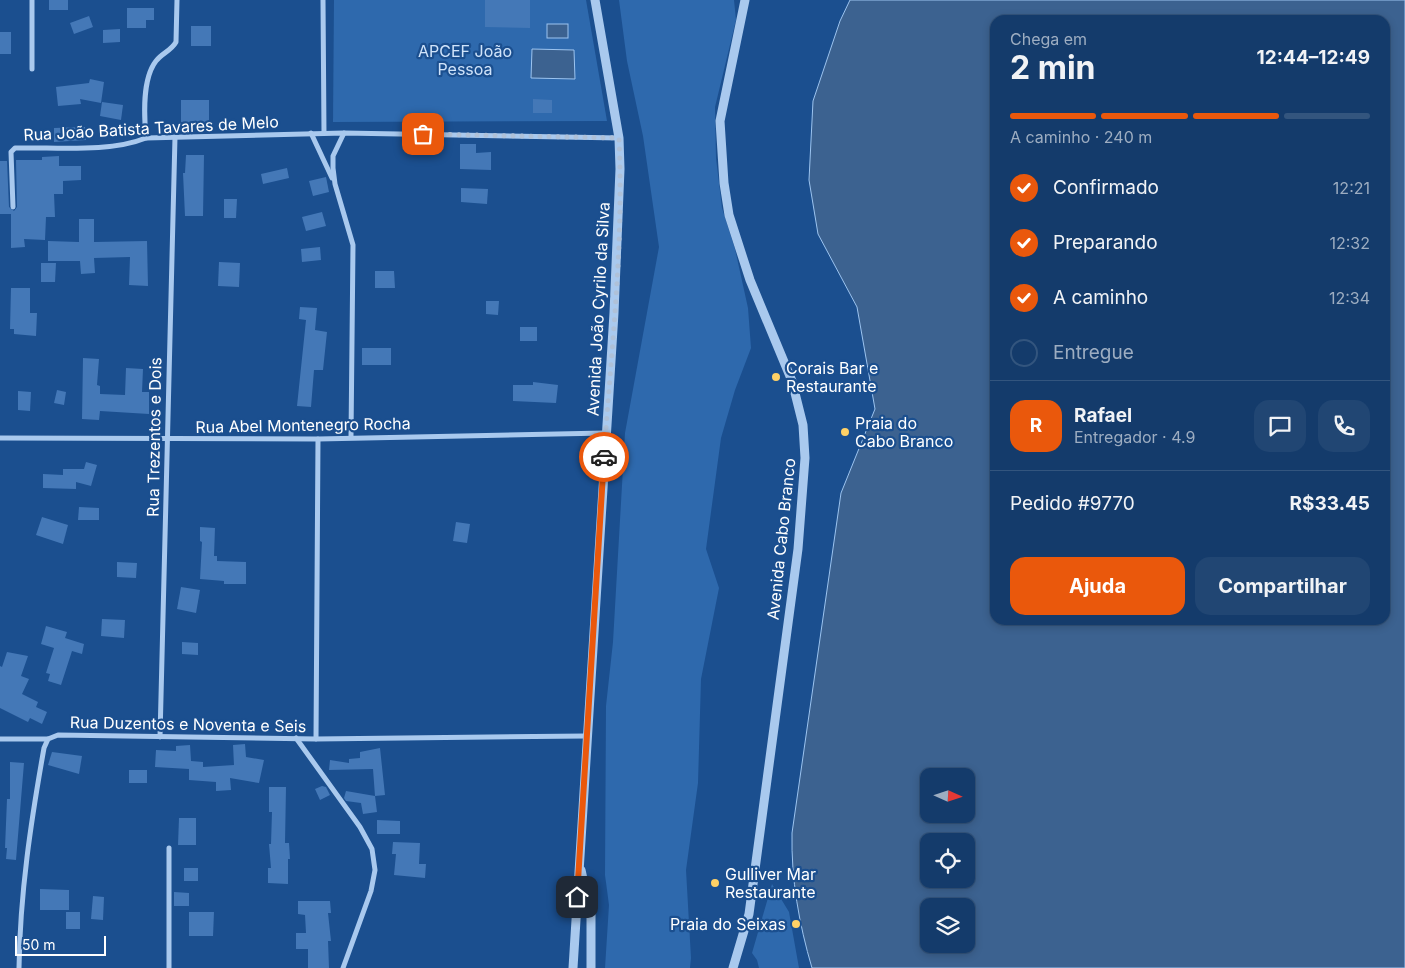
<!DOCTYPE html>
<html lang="pt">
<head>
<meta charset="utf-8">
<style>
	body { margin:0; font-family:Inter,sans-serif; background:#214673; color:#f1f3f6; height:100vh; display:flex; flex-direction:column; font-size:19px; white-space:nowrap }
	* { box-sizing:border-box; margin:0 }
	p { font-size:16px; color:#9dadc1 }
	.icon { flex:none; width:28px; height:28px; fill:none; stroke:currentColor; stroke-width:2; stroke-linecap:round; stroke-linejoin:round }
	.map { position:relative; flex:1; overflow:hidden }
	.panel { position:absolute; left:990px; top:15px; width:400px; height:610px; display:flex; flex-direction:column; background:#143b6b; border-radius:15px; box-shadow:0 2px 8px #0003,0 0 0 1px #33557e }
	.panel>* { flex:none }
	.needle { width:32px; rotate:93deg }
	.fabs { position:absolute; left:920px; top:768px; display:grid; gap:10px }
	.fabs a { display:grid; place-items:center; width:55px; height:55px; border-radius:10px; background:#143b6b; box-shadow:0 2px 8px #0003,0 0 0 1px #33557e; font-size:25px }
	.scale { position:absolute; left:15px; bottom:12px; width:91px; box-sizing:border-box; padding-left:5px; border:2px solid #fff; border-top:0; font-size:14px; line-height:18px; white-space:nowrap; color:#fff; -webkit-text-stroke:4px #1b4f8f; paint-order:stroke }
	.pin { position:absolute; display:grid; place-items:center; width:42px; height:42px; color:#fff; margin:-21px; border-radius:10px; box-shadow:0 2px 8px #0006 }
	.courier { position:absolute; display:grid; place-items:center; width:50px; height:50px; margin:-25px; border:4px solid #ea580c; border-radius:50%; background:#fff; color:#222; box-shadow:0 1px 6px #0007 }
	.summary em { font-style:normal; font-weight:700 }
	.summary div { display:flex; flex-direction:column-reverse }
	.summary { display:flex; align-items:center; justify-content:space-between; height:85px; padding:0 20px }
	h1 { font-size:32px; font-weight:700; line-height:38px }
	.bar { display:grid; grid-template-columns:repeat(4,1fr); gap:8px 5px; align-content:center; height:60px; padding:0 20px }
	.bar i { height:6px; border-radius:4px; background:#33557e }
	.bar .active { background:#ea580c }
	.bar p { grid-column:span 4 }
	.line { display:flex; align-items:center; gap:12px; padding:0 20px; border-top:1px solid #33557e }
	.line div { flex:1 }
	.round { display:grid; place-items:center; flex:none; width:52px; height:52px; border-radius:15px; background:#214673 }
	ol { padding:0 20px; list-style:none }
	li { display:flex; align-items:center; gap:15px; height:55px }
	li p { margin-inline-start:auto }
	li .icon { padding:5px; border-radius:50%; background:#ea580c; color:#fff; stroke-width:4 }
	li:last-child { color:#9dadc1 }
	li i { width:28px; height:28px; border:2px solid #33557e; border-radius:50% }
	.button { display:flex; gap:10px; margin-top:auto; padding:10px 20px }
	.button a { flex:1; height:58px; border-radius:15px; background:#ea580c; color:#fff; font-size:20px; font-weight:700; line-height:58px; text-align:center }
	.button a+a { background:#214673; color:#f1f3f6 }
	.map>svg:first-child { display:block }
	.green { fill:#2e69ad }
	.water { fill:#3c6290; stroke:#9cc4f0; fill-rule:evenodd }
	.building { fill:#4478b7 }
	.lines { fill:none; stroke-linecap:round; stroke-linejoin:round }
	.minor { stroke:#a9c9ee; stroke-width:5 }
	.tertiary { stroke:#a9c9ee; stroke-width:9 }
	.done { stroke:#afc1d8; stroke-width:5; stroke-dasharray:0 9 }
	.route { stroke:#ea580c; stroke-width:6 }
	.poi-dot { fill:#ffd166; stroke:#1b4f8f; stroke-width:2 }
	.labels { text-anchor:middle; stroke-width:4.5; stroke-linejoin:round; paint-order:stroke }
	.park-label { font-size:16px; fill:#cfe3fa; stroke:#1b4f8f }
	.street-label { font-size:16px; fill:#fff; stroke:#1b4f8f }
	.poi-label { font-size:16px; fill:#fff; stroke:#1b4f8f; text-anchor:start }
</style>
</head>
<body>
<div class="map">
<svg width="1405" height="968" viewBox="0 0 1405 968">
	<rect width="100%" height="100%" fill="#1b4f8f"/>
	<!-- green -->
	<g class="green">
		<path d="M 334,0 L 586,0 L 607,121 L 333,122 Z"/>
		<path d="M 619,0 L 734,0 L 736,20 L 715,107 L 716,158 L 722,208 L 735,249 L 748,308 L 751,348 L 735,390 L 721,438 L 706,549 L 719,588 L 701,679 L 698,783 L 686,870 L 691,958 L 690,968 L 605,968 L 609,905 L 605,875 L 606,706 L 613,642 L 625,433 L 659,247 L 643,136 L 627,61 Z"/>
		<path d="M 772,884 L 789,912 L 799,968 L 759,968 L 757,960 L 752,953 Z"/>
	</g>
	<!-- water -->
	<g class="water">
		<path d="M 850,0 L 1405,0 L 1405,968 L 812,968 C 799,924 791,879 792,833 L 841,493 L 875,409 L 857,307 L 818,234 L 809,180 L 813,101 L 840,21 ZM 995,20 L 1385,20 L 1385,620 L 995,620 ZM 966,776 L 966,814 L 929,814 L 929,776 ZM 929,841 L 966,841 L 966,879 L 929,879 ZM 929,906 L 966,906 L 966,944 L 929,944 Z"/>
		<rect x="547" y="24" width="21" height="14"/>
		<path d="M 532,49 L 574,50 L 575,79 L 531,78 Z"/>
	</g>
	<!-- building -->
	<g class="building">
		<rect x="49" y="0" width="19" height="10"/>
		<path d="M 485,0 L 530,0 L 530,28 L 485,27 Z"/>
		<path d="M 127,8 L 154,8 L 154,20 L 146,20 L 146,28 L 127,28 Z"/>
		<path d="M 89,16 L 93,27 L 74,34 L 70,23 Z"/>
		<rect x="191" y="26" width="20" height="20"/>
		<path d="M 120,29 L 120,42 L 103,43 L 103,30 Z"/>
		<rect x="0" y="32" width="11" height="22"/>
		<path d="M 90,79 L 104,82 L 101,103 L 80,99 L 81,104 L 58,106 L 56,87 L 89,83 Z"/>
		<path d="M 533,99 L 552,100 L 552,113 L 533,113 Z"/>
		<rect x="181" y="100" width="28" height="23"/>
		<path d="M 102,102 L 123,105 L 121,120 L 100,116 Z"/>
		<path d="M 85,127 L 86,140 L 54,142 L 54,128 Z"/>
		<path d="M 460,144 L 476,144 L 476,153 L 491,152 L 491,170 L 460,169 Z"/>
		<path d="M 186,155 L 204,155 L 203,216 L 185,216 L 183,173 L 185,173 Z"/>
		<path d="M 59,156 L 59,166 L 81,166 L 81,180 L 63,181 L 63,194 L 54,194 L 55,217 L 46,217 L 45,240 L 24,239 L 25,247 L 11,248 L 11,214 L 0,214 L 0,161 L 7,161 L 9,207 L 14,211 L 17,207 L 16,160 L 42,160 L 42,157 Z"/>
		<path d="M 287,168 L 289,178 L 263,184 L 261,174 Z"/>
		<path d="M 326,177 L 329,192 L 313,196 L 309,181 Z"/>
		<path d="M 461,188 L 488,189 L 487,204 L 461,202 Z"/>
		<path d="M 224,199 L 237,199 L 236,218 L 224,218 Z"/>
		<path d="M 322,212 L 326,226 L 306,231 L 302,217 Z"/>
		<path d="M 79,219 L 94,219 L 94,242 L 147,241 L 148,286 L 129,285 L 130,257 L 94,258 L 95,273 L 81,274 L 80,261 L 48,261 L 48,241 L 79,242 Z"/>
		<path d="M 320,247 L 321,260 L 302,262 L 301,249 Z"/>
		<path d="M 219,262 L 240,263 L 239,287 L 218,286 Z"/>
		<path d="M 41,263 L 56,263 L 55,282 L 41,282 Z"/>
		<path d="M 375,271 L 394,271 L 395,288 L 375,288 Z"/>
		<path d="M 11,288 L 30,288 L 30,313 L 37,313 L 36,336 L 14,334 L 14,329 L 10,329 Z"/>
		<path d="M 486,301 L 499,301 L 498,315 L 486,314 Z"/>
		<path d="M 300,307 L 317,308 L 315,330 L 327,332 L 323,370 L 314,370 L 311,407 L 297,406 L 306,320 L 299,319 Z"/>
		<rect x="520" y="327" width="17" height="14"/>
		<rect x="362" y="348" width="29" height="17"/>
		<path d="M 83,358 L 99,359 L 97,385 L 100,386 L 100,394 L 125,395 L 126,368 L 143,369 L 142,392 L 149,392 L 149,414 L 100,411 L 99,420 L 82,419 Z"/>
		<path d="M 533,382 L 558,385 L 556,403 L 513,401 L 513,385 L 533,385 Z"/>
		<path d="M 57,390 L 66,392 L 64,405 L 54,403 Z"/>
		<path d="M 18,391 L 31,392 L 30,411 L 18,410 Z"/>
		<path d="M 86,462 L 97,465 L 91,486 L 76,482 L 76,489 L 43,488 L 43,474 L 63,475 L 63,469 L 84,469 Z"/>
		<path d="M 79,507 L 99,508 L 99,520 L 78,520 Z"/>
		<path d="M 42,517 L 68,525 L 63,544 L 36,535 Z"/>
		<path d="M 456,522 L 470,524 L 467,543 L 453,541 Z"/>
		<path d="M 200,527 L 215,528 L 214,556 L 217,556 L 217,561 L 246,562 L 246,584 L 224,584 L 224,581 L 200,579 L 202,542 L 200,541 Z"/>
		<path d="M 117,562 L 137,563 L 136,578 L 117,577 Z"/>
		<path d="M 181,587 L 200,590 L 196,613 L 177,609 Z"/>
		<path d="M 102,619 L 125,620 L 124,638 L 101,636 Z"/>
		<path d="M 46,626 L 67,632 L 65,638 L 84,644 L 82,654 L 72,651 L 61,685 L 48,681 L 50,674 L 46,673 L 54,648 L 41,644 Z"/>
		<path d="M 182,642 L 198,643 L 198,655 L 182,654 Z"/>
		<path d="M 7,652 L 28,656 L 21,676 L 29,679 L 22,694 L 38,702 L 36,707 L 47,712 L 42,724 L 30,718 L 28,722 L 0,708 L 0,666 L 2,667 Z"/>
		<path d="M 245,744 L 246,757 L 264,760 L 259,783 L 230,778 L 231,790 L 216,791 L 216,782 L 189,780 L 189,769 L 155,767 L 156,750 L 176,751 L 176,746 L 190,745 L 191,761 L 203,762 L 203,767 L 234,765 L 233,745 Z"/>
		<path d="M 380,748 L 385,795 L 375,796 L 373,769 L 329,770 L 330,760 L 349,763 L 349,759 L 360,758 L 360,752 Z"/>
		<path d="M 52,752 L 82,756 L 79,774 L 48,765 Z"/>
		<path d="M 10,762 L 24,763 L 16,860 L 6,859 L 7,848 L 5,848 L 7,799 L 10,799 Z"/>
		<rect x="129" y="770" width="18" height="13"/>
		<path d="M 322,786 L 326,787 L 330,795 L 320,800 L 315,789 Z"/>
		<path d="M 269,787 L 286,787 L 285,843 L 289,843 L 290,859 L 288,859 L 288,884 L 268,883 L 268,868 L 271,868 L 269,844 L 271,844 L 272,812 L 269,812 Z"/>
		<path d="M 346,791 L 375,796 L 377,812 L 363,814 L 361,803 L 346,801 L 344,798 Z"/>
		<path d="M 179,818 L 196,818 L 196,845 L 178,845 Z"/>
		<path d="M 377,820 L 400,821 L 400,834 L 377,834 Z"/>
		<path d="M 393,842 L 420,843 L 419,864 L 426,864 L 425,878 L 394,875 L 396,854 L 392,854 Z"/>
		<rect x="184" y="868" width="14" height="13"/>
		<path d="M 40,889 L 69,890 L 69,910 L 40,910 Z"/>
		<path d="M 174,892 L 189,893 L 189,906 L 174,906 Z"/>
		<path d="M 93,896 L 104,897 L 103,920 L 91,919 Z"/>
		<path d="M 298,901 L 330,901 L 331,913 L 328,913 L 331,941 L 328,941 L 329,968 L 308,968 L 308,949 L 296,949 L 296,933 L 306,933 L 305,915 L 298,914 Z"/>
		<rect x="66" y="912" width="14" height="17"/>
		<path d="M 189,912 L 214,912 L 213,936 L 189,936 Z"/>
	</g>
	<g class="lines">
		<!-- minor -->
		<g class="minor">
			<path d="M 32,0 L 32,69"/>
			<path d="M 323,0 L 324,133"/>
			<path d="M 311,133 L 332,178"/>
			<path d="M 344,133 L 333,156 L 333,168 L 335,184 L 353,245 L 351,437"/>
			<path d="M 146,138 C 144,115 142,79 156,61 C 162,53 171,51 176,42 L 177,0"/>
			<path d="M 13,207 L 11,152 L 15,148 C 55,147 109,153 146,138 L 344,133 L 619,138"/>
			<path d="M 0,438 L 318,439 L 605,433"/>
			<path d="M 160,737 L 175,137"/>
			<path d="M 296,738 L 360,827 L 372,849 L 375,870 L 371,891 L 343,968"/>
			<path d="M 0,739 L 48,739 L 58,735 L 316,739 L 586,736"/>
			<path d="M 316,739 L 318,439"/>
			<path d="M 169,848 L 169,968"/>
			<path d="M 19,968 C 20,893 31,821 44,748 L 48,739"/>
		</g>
		<!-- tertiary -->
		<g class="tertiary">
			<path d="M 581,870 L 591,915 L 591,968"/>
			<path d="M 573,968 L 614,313 L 620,169 L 619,138 L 595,0"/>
			<path d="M 733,968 L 749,914 L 798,549 L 805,458 L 803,425 L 792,381 L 750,280 L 729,215 L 724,183 L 720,121 L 745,0"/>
		</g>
	</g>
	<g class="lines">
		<!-- done -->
		<path class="done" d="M 423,134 L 619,138 C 624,244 611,351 604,457"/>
		<!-- route -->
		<path class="route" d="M 577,897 L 604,457"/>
	</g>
	<!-- markers -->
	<g class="poi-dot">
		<circle cx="776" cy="377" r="5"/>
		<circle cx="845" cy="432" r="5"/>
		<circle cx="715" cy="883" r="5"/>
		<circle cx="796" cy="924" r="5"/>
	</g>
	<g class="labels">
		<!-- park labels -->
		<g class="park-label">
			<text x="465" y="57">APCEF João<tspan x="465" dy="18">Pessoa</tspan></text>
		</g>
		<!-- street labels -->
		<g class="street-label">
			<text transform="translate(151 128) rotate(-3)" y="6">Rua João Batista Tavares de Melo</text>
			<text transform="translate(598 309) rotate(-87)" y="6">Avenida João Cyrilo da Silva</text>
			<text transform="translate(303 425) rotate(-1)" y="6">Rua Abel Montenegro Rocha</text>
			<text transform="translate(154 437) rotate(-89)" y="6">Rua Trezentos e Dois</text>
			<text transform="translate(781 539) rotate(-84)" y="6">Avenida Cabo Branco</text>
			<text transform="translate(188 724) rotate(1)" y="6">Rua Duzentos e Noventa e Seis</text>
		</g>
		<!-- poi labels -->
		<g class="poi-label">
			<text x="786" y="374">Corais Bar e<tspan x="786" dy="18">Restaurante</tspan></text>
			<text x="855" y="429">Praia do<tspan x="855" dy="18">Cabo Branco</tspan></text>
			<text x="725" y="880">Gulliver Mar<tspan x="725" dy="18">Restaurante</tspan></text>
			<text x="786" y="930" text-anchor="end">Praia do Seixas</text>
		</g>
	</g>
</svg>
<div class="fabs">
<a><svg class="needle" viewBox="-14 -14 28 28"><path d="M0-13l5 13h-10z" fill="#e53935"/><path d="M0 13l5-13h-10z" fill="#9dadc1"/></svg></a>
<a><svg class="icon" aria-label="locate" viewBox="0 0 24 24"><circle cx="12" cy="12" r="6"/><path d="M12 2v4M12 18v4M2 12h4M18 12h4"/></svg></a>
<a><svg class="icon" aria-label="layers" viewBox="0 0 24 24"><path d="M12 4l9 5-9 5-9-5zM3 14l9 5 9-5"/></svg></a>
</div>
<div class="scale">50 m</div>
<div class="pin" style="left:423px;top:134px;background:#ea580c"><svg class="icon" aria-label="bag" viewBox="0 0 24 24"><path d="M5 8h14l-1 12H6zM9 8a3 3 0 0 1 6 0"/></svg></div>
<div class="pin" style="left:577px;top:897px;background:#1f2937"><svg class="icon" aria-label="home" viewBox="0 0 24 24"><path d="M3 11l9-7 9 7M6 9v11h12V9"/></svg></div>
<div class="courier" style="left:604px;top:457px"><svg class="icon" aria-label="car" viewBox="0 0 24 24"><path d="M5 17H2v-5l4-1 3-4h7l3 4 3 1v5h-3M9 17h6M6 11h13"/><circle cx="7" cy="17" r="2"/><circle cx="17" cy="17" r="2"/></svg></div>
<section class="panel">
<div class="summary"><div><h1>2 min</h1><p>Chega em</p></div><em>12:44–12:49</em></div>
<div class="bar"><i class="active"></i><i class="active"></i><i class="active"></i><i></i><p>A caminho · 240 m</p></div>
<ol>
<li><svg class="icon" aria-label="check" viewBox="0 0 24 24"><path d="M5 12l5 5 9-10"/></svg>Confirmado<p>12:21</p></li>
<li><svg class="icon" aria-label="check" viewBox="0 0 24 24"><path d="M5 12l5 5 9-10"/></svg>Preparando<p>12:32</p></li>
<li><svg class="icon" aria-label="check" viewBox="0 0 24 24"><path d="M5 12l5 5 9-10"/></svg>A caminho<p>12:34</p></li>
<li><i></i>Entregue</li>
</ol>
<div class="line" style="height:90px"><b class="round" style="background:#ea580c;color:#fff">R</b><div><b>Rafael</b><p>Entregador · 4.9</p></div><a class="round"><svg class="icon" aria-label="chat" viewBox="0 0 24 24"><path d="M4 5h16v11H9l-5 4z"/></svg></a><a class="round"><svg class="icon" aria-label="phone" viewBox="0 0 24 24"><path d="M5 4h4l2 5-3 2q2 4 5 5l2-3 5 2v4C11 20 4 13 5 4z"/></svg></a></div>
<div class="line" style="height:65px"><div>Pedido #9770</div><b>R$33.45</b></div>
<div class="button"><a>Ajuda</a><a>Compartilhar</a></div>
</section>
</div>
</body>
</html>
